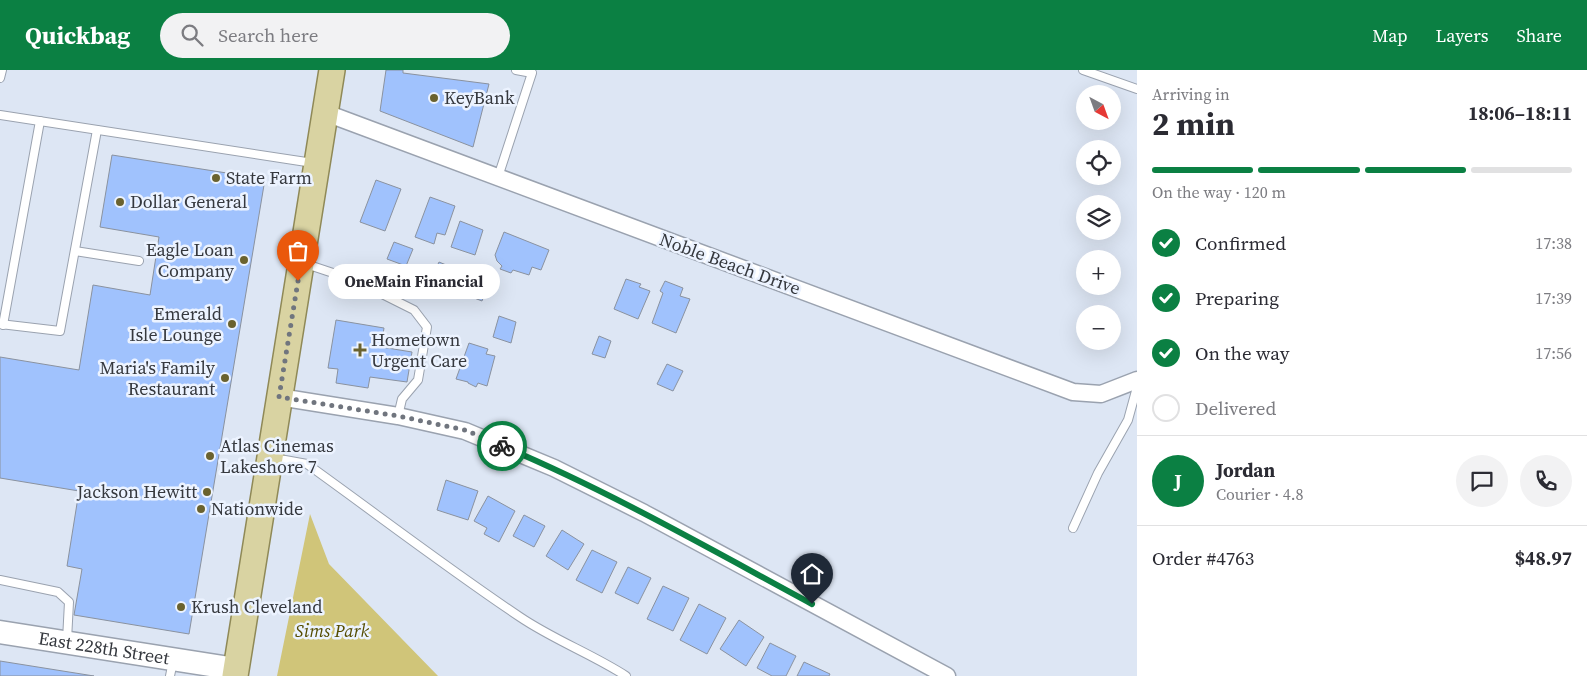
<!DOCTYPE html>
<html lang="en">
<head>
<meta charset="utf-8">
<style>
	body { margin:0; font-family:"Source Serif 4",serif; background:#f2f2f3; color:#2b2b33; height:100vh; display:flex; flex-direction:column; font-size:19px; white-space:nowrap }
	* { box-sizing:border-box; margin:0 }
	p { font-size:16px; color:#7c7c81 }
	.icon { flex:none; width:28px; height:28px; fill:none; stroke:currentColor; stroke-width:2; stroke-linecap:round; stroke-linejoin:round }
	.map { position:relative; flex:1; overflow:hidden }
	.panel { display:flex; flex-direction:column; background:#fff; width:450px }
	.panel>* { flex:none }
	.needle { width:32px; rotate:139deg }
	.controls { position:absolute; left:1076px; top:15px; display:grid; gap:10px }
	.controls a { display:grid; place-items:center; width:45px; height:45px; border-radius:50%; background:#fff; box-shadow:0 5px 20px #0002; font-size:25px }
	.pin { position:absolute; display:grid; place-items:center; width:42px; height:42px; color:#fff; margin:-51px -21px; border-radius:50% 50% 50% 0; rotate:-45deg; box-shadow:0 0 5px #0007 }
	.pin .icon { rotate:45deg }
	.courier { position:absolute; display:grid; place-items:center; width:50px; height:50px; margin:-25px; border:4px solid #0b8043; border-radius:50%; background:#fff; color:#222; box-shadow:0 1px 6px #0007 }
	.bubble { position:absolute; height:35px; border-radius:18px; background:#fff; box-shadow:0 5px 20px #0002; font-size:16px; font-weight:700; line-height:35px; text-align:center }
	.headline em { font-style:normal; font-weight:700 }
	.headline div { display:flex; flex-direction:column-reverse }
	.headline { display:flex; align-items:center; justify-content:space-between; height:85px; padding:0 15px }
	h1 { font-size:32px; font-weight:700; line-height:38px }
	.bar { display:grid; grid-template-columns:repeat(4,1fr); gap:8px 5px; align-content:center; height:60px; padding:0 15px }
	.bar i { height:6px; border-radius:4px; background:#e1e1e2 }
	.bar .selected { background:#0b8043 }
	.bar p { grid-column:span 4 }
	.line { display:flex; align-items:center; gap:12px; padding:0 15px; border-top:1px solid #e1e1e2 }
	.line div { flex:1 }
	.round { display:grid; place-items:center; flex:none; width:52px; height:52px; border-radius:26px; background:#f2f2f3 }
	ol { padding:0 15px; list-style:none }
	li { display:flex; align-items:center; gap:15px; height:55px }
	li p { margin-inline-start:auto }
	li .icon { padding:5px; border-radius:50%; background:#0b8043; color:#fff; stroke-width:4 }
	li:last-child { color:#7c7c81 }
	li i { width:28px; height:28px; border:2px solid #e1e1e2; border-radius:50% }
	header { display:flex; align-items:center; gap:30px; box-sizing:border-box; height:70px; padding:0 25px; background:#0b8043; color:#fff }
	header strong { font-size:24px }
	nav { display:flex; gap:28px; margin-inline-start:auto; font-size:18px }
	.search { width:350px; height:45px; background:#f2f2f3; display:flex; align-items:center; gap:12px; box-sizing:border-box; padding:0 18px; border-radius:28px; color:#7c7c81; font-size:19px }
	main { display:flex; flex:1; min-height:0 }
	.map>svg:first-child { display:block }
	.green { fill:#d0c579 }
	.building { fill:#a0c2fd; stroke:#8a929f }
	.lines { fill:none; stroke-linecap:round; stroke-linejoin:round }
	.lane-casing { stroke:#9aa2af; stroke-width:10 }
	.street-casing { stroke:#9aa2af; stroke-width:19 }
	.secondary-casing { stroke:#9aa2af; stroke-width:25 }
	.primary-casing { stroke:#8f8957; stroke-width:28 }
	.lane { stroke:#fff; stroke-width:8 }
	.street { stroke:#fff; stroke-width:16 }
	.secondary { stroke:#fff; stroke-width:22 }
	.primary { stroke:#d9d3a2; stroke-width:25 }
	.done { stroke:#70757e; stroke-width:5; stroke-dasharray:0 9 }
	.route { stroke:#0b8043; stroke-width:6 }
	.poi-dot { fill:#6a622f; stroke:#ecf3ff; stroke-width:2 }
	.labels { text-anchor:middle; stroke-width:5; stroke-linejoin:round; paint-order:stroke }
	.poi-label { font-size:18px; fill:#35383e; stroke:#ecf3ff; text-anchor:start }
	.street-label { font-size:18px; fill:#35383e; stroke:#ecf3ff }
	.park-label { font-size:18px; font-style:italic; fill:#554c00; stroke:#ecf3ff }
</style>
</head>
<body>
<header>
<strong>Quickbag</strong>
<div class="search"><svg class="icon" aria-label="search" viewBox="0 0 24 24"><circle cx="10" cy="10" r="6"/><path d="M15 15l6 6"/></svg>Search here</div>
<nav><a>Map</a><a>Layers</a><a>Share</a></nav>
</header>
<main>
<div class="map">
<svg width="1137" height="606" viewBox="0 0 1137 606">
	<rect width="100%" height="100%" fill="#dde6f4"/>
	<!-- green -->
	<path class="green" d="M 310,444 L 329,494 L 438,606 L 277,606 Z"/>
	<!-- building -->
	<g class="building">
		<path d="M 386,0 L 403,0 L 403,3 L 489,14 L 473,77 L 380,41 Z"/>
		<path d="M 112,85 L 265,109 L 189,564 L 74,545 L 82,499 L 67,496 L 79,421 L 0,408 L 0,287 L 79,300 L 93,215 L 150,225 L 159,167 L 100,157 Z"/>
		<path d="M 376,110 L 401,119 L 385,161 L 360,152 Z"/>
		<path d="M 430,127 L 455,136 L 445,165 L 437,163 L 434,174 L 415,167 Z"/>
		<path d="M 460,151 L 483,160 L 475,185 L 451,177 Z"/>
		<path d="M 504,162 L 549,180 L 541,200 L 532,197 L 529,205 L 513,200 L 511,203 L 500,199 L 502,196 L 497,191 L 495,185 Z"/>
		<path d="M 394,172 L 413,179 L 406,196 L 387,189 Z"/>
		<path d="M 439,192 L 451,197 L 444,215 L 431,209 Z"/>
		<path d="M 473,204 L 489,211 L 482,231 L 464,224 Z"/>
		<path d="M 626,209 L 641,214 L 639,217 L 650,221 L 638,249 L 614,239 Z"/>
		<path d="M 665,211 L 683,218 L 680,226 L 690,229 L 676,263 L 652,253 L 663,223 L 660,221 Z"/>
		<path d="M 499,246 L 516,252 L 511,273 L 493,267 Z"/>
		<path d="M 336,250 L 384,258 L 381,277 L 412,282 L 407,312 L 370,307 L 368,318 L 336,313 L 338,299 L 328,298 Z"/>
		<path d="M 599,266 L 611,271 L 605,288 L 592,284 Z"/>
		<path d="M 469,273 L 488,279 L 486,284 L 495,286 L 487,316 L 478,313 L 476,317 L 468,313 L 468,312 L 456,309 Z"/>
		<path d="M 667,294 L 683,301 L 673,321 L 657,314 Z"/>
		<path d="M 446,410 L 478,421 L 468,450 L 437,440 Z"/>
		<path d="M 488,426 L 515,441 L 499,472 L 484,464 L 487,458 L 474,451 Z"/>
		<path d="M 524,445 L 545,456 L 534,477 L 513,466 Z"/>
		<path d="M 562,460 L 584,474 L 568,500 L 546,486 Z"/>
		<path d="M 592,480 L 617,492 L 602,523 L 576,510 Z"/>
		<path d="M 628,497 L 651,508 L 638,534 L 615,523 Z"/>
		<path d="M 663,516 L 689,528 L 673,561 L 647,549 Z"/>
		<path d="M 699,534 L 726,548 L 707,584 L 680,570 Z"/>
		<path d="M 739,550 L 764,567 L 746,596 L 720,579 Z"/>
		<path d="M 770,573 L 796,586 L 786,606 L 772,606 L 757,598 Z"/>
		<path d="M 0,591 L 94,606 L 0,606 Z"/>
		<path d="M 804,592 L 830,604 L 829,606 L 797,606 Z"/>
	</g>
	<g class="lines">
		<defs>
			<g id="lane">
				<path d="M 1083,0 L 1137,19"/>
				<path d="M 0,8 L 2,0"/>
				<path d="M 0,45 L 313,93"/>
				<path d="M 498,107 L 532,3 L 516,0"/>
				<path d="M 75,181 L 139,191"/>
				<path d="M 303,193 L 354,210 L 414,240 L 427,257 L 418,310 L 402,329 L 398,346"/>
				<path d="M 0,254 L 60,261 L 97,60"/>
				<path d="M 3,255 L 40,51"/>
				<path d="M 274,388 L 307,394 C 378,445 447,498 520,547 C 554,570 592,584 626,606"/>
				<path d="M 1073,458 L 1098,403 L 1128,350 L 1137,317"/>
				<path d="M 0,510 L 58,522 L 69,532 L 67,570"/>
				<path d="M 170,606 L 173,591"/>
			</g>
			<g id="street">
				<path d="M 326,43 L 1073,322 L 1101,324 L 1137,310"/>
				<path d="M 279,327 L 398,346 L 465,361 L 554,398 L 644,443 L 947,606"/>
			</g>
			<g id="secondary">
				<path id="s1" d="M 0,562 L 236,599"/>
			</g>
			<path id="primary" d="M 235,606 L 332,0"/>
		</defs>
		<!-- lane casing -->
		<use href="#lane" class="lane-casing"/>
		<!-- street casing -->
		<use href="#street" class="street-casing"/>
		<!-- secondary casing -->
		<use href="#secondary" class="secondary-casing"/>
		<!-- primary casing -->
		<use href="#primary" class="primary-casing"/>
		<!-- lane -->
		<use href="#lane" class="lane"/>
		<!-- street -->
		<use href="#street" class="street"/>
		<!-- secondary -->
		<use href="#secondary" class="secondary"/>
		<!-- primary -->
		<use href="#primary" class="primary"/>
	</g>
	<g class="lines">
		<!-- done -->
		<path class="done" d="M 298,211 L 279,327 L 398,346 L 465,360 L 502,376"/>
		<!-- route -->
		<path class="route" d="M 502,376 C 609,421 710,479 812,534"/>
	</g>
	<!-- markers -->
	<g class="poi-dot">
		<circle cx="434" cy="28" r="5"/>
		<circle cx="216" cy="108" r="5"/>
		<circle cx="120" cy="132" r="5"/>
		<circle cx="244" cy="190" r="5"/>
		<circle cx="232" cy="254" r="5"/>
		<path d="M357.5 272.5h5v5h5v5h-5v5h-5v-5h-5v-5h5z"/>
		<circle cx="225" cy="308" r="5"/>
		<circle cx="210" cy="386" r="5"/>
		<circle cx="207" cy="422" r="5"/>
		<circle cx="201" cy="439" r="5"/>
		<circle cx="181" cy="537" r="5"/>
	</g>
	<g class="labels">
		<!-- poi labels -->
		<g class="poi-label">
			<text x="444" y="34">KeyBank</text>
			<text x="226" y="114">State Farm</text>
			<text x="130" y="138">Dollar General</text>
			<text x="234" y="186" text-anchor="end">Eagle Loan<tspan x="234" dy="21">Company</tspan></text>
			<text x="222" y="250" text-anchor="end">Emerald<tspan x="222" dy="21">Isle Lounge</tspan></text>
			<text x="371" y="276">Hometown<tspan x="371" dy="21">Urgent Care</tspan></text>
			<text x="215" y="304" text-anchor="end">Maria's Family<tspan x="215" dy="21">Restaurant</tspan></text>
			<text x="220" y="382">Atlas Cinemas<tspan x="220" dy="21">Lakeshore 7</tspan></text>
			<text x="197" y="428" text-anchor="end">Jackson Hewitt</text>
			<text x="211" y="445">Nationwide</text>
			<text x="191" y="543">Krush Cleveland</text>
		</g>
		<!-- street labels -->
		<g class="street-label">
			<text transform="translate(730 194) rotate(20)" y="6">Noble Beach Drive</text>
			<text dy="6" stroke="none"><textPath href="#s1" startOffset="105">East 228th Street</textPath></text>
		</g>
		<!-- park labels -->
		<g class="park-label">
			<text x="332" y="567">Sims Park</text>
		</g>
	</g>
</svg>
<div class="controls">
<a><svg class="needle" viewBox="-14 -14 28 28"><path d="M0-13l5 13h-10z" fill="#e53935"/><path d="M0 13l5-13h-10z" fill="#7c7c81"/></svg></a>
<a><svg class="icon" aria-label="locate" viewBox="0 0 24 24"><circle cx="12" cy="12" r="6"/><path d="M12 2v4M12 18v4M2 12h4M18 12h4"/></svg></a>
<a><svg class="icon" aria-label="layers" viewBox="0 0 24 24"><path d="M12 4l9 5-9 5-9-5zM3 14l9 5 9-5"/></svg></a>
<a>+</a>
<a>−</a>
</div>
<div class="pin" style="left:298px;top:211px;background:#ea580c"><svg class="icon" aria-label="bag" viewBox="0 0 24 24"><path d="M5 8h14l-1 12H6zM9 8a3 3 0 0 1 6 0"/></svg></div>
<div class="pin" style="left:812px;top:534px;background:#1f2937"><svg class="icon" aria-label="home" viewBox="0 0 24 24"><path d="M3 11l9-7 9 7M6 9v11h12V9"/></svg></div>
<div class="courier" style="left:502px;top:376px"><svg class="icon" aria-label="bike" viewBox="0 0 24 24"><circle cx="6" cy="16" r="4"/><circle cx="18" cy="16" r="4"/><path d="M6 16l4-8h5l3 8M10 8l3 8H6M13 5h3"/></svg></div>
<div class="bubble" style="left:328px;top:194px;width:172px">OneMain Financial</div>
</div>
<section class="panel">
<div class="headline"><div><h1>2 min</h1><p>Arriving in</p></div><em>18:06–18:11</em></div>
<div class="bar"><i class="selected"></i><i class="selected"></i><i class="selected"></i><i></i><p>On the way · 120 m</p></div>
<ol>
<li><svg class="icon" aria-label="check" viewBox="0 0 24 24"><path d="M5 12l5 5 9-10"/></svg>Confirmed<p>17:38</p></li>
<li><svg class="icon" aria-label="check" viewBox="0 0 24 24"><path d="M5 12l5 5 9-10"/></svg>Preparing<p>17:39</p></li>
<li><svg class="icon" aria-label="check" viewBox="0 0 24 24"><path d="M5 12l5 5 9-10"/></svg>On the way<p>17:56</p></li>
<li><i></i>Delivered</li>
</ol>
<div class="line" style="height:90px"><b class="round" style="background:#0b8043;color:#fff">J</b><div><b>Jordan</b><p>Courier · 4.8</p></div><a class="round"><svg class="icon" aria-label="chat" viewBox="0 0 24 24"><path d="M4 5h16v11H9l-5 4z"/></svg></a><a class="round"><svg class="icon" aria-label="phone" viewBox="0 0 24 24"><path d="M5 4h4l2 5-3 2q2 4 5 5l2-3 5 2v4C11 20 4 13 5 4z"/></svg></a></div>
<div class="line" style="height:65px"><div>Order #4763</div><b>$48.97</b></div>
</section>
</main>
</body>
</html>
